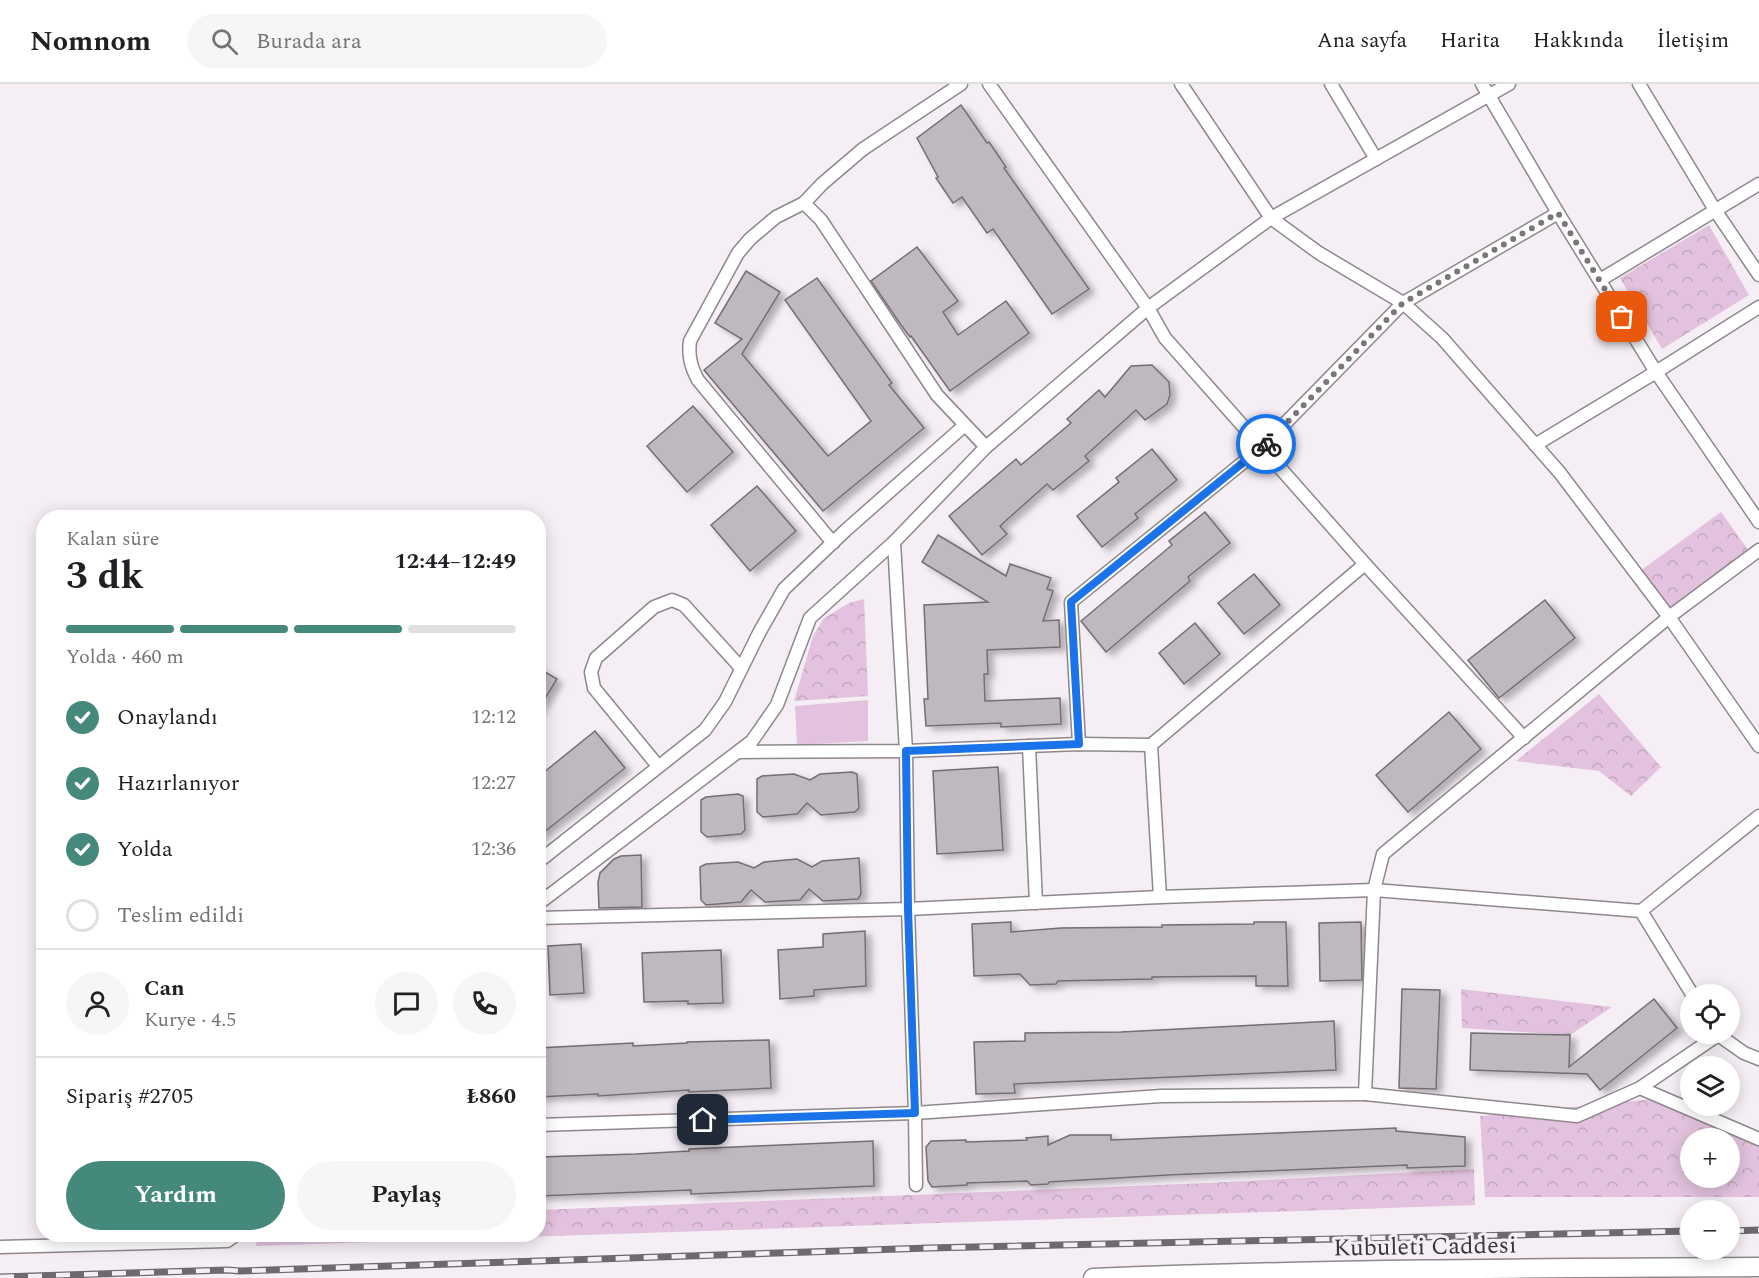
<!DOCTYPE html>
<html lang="tr">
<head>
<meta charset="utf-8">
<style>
	body { margin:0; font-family:Spectral,serif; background:#f6f6f6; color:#202124; height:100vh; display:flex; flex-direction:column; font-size:22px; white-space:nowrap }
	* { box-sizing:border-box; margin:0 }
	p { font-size:20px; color:#757577 }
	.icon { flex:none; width:33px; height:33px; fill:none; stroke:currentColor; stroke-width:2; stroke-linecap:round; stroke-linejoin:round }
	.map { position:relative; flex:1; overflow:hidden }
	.panel { position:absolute; left:36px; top:426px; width:510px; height:732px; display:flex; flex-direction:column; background:#fff; border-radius:24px; box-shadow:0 3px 15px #0003 }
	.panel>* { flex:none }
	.fabs { position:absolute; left:1680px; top:900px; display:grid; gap:12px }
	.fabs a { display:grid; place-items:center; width:60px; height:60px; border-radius:50%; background:#fff; box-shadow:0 3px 15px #0003; font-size:30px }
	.pin { position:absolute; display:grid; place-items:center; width:51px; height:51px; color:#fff; margin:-26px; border-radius:12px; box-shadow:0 3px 9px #0006 }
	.courier { position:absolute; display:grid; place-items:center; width:60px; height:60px; margin:-30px; border:4px solid #1a73e8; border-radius:50%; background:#fff; color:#222; box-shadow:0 2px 8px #0007 }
	.overview em { font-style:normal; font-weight:700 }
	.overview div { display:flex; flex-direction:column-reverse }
	.overview { display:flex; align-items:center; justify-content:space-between; height:102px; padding:0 30px }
	h1 { font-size:39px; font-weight:700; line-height:45px }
	.bar { display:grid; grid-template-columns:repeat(4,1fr); gap:9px 6px; align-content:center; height:72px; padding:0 30px }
	.bar i { height:8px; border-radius:4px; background:#e0e0e0 }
	.bar .selected { background:#45897c }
	.bar p { grid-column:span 4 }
	.line { display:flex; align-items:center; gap:15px; padding:0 30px; border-top:2px solid #e0e0e0 }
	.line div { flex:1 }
	.round { display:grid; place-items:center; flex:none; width:63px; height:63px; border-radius:32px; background:#f6f6f6 }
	ol { padding:0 30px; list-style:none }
	li { display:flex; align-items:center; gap:18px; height:66px }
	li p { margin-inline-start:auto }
	li .icon { padding:6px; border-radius:50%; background:#45897c; color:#fff; stroke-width:4 }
	li:last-child { color:#757577 }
	li i { width:33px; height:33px; border:3px solid #e0e0e0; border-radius:50% }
	.action { display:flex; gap:12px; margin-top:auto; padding:12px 30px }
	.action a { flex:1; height:69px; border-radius:36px; background:#45897c; color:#fff; font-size:24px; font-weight:700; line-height:69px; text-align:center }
	.action a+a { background:#f6f6f6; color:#202124 }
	header { display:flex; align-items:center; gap:36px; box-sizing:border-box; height:84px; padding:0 30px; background:#fff; border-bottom:2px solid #e0e0e0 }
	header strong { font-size:28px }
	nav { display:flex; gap:33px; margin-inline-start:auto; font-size:21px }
	.search { width:420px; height:54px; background:#f6f6f6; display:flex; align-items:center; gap:15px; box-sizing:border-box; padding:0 21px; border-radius:33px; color:#757577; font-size:22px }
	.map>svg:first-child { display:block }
	.grass { fill:#e2c2de }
	.park { fill:url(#park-crowns); fill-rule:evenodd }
	.building { fill:#bfb8be; stroke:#746e73; stroke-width:1.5; filter:url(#shadow) }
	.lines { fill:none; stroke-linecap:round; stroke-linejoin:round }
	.street-casing { stroke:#8e878d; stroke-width:15 }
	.secondary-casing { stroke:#8e878d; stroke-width:21 }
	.street { stroke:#fff; stroke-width:12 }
	.secondary { stroke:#fff; stroke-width:18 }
	.rail-casing { stroke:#6d6a6d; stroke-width:7 }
	.rail { stroke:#f6eef5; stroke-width:4.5; stroke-dasharray:14; stroke-linecap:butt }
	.done { stroke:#7a767a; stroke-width:6; stroke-dasharray:0 10.8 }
	.route { stroke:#1a73e8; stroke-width:8 }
	.labels { text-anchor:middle; stroke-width:6; stroke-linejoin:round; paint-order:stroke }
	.street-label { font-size:24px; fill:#383638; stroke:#f6eef5 }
</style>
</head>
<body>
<header>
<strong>Nomnom</strong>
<div class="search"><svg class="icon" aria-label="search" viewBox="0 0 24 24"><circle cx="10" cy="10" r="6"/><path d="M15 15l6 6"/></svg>Burada ara</div>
<nav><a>Ana sayfa</a><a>Harita</a><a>Hakkında</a><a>İletişim</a></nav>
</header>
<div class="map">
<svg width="1759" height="1194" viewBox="0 0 1759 1194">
	<defs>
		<pattern id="park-crowns" width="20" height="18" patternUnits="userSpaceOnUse" patternTransform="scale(1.5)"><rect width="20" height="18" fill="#e2c2de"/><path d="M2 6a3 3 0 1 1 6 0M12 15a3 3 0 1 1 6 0" fill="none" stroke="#c3a7bf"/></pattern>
		<filter id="shadow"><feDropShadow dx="6" dy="4" stdDeviation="3" flood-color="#0004"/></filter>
	</defs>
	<rect width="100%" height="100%" fill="#f6eef5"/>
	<!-- grass -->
	<path class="grass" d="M 868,616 L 868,657 L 797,661 L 795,622 Z"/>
	<!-- park -->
	<g class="park">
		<path d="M 1709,141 L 1749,211 L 1662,265 L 1620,194 Z"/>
		<path d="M 1721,428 L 1749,467 L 1670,529 L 1640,487 Z"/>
		<path d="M 864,515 L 868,612 L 794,617 L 813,552 L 824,534 L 849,519 Z"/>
		<path d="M 1599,610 L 1661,683 L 1631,712 L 1599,687 L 1516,677 Z"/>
		<path d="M 1461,905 L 1612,923 L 1570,951 L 1462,944 Z"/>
		<path d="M 1653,1015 L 1759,1059 L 1759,1113 L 1485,1113 L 1480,1032 ZM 1690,1054 L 1730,1054 L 1730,1094 L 1690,1094 Z"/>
		<path d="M 1474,1085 L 1475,1121 L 255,1162 L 261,1150 L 538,1150 L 539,1126 L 1208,1099 Z"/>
	</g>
	<!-- building -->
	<g class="building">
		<path d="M 961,21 L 987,59 L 989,58 L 1006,83 L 1004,84 L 1089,205 L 1052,230 L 993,145 L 987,149 L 962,113 L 953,119 L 936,94 L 938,93 L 917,54 Z"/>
		<path d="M 917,163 L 958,217 L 943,228 L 958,251 L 1006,217 L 1029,249 L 950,307 L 911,252 L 910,253 L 901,241 L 871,197 Z"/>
		<path d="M 746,187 L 780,208 L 742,270 L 828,372 L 871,337 L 785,216 L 817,194 L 892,299 L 889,301 L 924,344 L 823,427 L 704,286 L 742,255 L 715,239 Z"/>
		<path d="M 1152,281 L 1169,298 L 1170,311 L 1167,320 L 1145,336 L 1136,326 L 1085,372 L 1089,377 L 1053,406 L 1047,400 L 1000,442 L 1007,450 L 982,471 L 949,432 L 1016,375 L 1021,381 L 1071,339 L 1067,335 L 1099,306 L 1105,313 L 1131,282 Z"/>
		<path d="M 693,322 L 733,368 L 687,408 L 647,362 Z"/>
		<path d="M 1152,365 L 1177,396 L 1135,430 L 1138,434 L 1102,463 L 1077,432 L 1119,398 L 1116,394 Z"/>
		<path d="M 757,402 L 796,447 L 750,487 L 711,441 Z"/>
		<path d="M 1205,428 L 1230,459 L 1188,493 L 1190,497 L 1106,568 L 1081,537 L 1172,461 L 1169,457 Z"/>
		<path d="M 938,451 L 1006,492 L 1010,480 L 1051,494 L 1047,505 L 1053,507 L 1043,537 L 1059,536 L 1060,563 L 987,566 L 988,590 L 984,590 L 985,617 L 1060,614 L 1061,640 L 1001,643 L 1001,639 L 926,642 L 924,615 L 928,615 L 924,521 L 988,518 L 922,478 Z"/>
		<path d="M 1254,490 L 1280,521 L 1244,550 L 1218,519 Z"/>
		<path d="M 1545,516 L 1575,554 L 1499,614 L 1468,576 Z"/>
		<path d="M 1195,539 L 1220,570 L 1184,600 L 1159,569 Z"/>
		<path d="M 538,584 L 557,595 L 538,626 Z"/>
		<path d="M 1449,628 L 1481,665 L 1408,728 L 1376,691 Z"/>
		<path d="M 595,647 L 625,684 L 538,753 L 538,693 Z"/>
		<path d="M 998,683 L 1003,766 L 937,770 L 933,687 Z"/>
		<path d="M 852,688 L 857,690 L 859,724 L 855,728 L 821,731 L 807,719 L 797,730 L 763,733 L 757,728 L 757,695 L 762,692 L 794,690 L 810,696 L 820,690 Z"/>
		<path d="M 738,710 L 743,712 L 745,746 L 741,750 L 707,753 L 701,748 L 701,716 L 706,713 Z"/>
		<path d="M 641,771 L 642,823 L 599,824 L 598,798 L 600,789 L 614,775 L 621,772 Z"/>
		<path d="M 859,774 L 861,810 L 858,815 L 823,817 L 809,805 L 800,816 L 765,818 L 751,806 L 741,818 L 706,821 L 701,816 L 700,783 L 706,780 L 738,778 L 754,784 L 764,778 L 797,775 L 812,783 L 822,777 Z"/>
		<path d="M 1011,838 L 1011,848 L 1061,844 L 1162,843 L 1162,841 L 1254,840 L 1254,838 L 1286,838 L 1288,902 L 1256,902 L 1256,892 L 1152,893 L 1152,895 L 1058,897 L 1056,900 L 1030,901 L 1020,890 L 974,892 L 972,840 Z"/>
		<path d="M 1361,838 L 1362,896 L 1320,897 L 1319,839 Z"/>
		<path d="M 865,847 L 866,902 L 814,906 L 814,912 L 780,915 L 778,866 L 823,863 L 823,850 Z"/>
		<path d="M 581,860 L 584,909 L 550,911 L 548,862 Z"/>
		<path d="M 721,866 L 723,919 L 688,920 L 688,917 L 644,918 L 642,869 Z"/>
		<path d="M 1402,905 L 1440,906 L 1436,1005 L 1399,1004 Z"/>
		<path d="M 1654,915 L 1677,944 L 1600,1006 L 1587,990 L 1470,986 L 1471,949 L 1570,951 L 1569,983 Z"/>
		<path d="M 1334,937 L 1336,986 L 1014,1000 L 1015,1009 L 976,1010 L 974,958 L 1025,957 L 1025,949 L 1121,948 Z"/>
		<path d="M 769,956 L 771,1004 L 689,1008 L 689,1006 L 598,1012 L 598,1010 L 538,1013 L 538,964 L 633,959 L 633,962 L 687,959 L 687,958 Z"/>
		<path d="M 1396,1044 L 1396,1047 L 1465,1053 L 1465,1082 L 1407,1084 L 1407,1081 L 1168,1091 L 1049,1098 L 1048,1100 L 1031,1101 L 1027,1097 L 967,1099 L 967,1101 L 932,1103 L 928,1097 L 926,1063 L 931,1057 L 966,1056 L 966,1058 L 1027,1056 L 1026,1054 L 1048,1052 L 1048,1061 L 1070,1051 L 1111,1051 L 1111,1056 Z"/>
		<path d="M 873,1057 L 874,1102 L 691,1110 L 691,1106 L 538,1112 L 538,1073 L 636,1070 L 689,1067 L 689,1065 Z"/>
	</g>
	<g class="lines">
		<defs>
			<g id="street">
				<path d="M 989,0 L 1148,224 L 1165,254 L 1365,480 L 1524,654"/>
				<path d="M 1181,0 L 1271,134 L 1319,169 L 1403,219 L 1442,254 L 1560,389 L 1669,533 L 1759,662"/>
				<path d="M 1331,0 L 1376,75"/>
				<path d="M 1482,0 L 1558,129 L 1656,288 L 1759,438"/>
				<path d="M 1639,0 L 1715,126 L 1759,191"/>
				<path d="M 804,119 L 821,136 L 937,311 L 986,363"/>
				<path d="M 1600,196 L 1759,100"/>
				<path d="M 1535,361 L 1656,288 L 1759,223"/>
				<path d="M 894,458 L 906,667 L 908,825 L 915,1029 L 916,1101"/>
				<path d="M 833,459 L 698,296 C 691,283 688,272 690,257 L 738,169 L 750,155 L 776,133 L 804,119 L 822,100 L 863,65 L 961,0"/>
				<path d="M 1079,660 L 1071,518 L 1261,364 L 1403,219 L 1558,129"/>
				<path d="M 1029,662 L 1036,819"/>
				<path d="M 738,668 L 906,667 L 1079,660 L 1151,661"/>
				<path d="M 658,682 L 594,604 L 591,588 L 596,574 L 654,523 L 672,516 L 684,521 L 741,584"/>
				<path d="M 538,778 L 705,646 L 725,618 L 759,549 L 784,505 L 846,446 L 965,341"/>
				<path d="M 1160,813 L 1151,661 L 1365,480"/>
				<path d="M 538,820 L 752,657 L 777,621 L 810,534 L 894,458 L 986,363 L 1148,224 L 1271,134 L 1509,0"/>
				<path d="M 538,834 L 908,825 L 1160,813 L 1374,806 L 1641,827"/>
				<path d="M 1692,910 L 1641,827 L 1759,732"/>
				<path d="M 1717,950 L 1744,969 L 1759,975"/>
				<path d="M 1640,1004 L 1759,1055"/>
				<path d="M 1365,1010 L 1577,1032 L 1640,1004 L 1718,951"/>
				<path d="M 538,1041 L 915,1029 L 1161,1012 L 1365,1010 L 1374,806 L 1383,770 L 1669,533 L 1759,466"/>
				<path d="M 0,1163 L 227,1157 L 237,1150"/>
			</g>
			<path id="secondary" d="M 1093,1194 C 1315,1185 1537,1184 1759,1183"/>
		</defs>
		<!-- street casing -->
		<use href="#street" class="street-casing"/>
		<!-- secondary casing -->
		<use href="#secondary" class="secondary-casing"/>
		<!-- street -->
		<use href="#street" class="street"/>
		<!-- secondary -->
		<use href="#secondary" class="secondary"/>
		<defs>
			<g id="rail">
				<path d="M 1730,1147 L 1759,1146"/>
				<path d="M 0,1193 L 227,1186 L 240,1187 L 929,1164 L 1690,1147"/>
			</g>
		</defs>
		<!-- rail casing -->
		<use href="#rail" class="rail-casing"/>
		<!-- rail -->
		<use href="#rail" class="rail"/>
	</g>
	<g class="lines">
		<!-- done -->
		<path class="done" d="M 1266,360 L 1403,219 L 1558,129 L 1622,233"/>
		<!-- route -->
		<path class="route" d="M 703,1036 L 915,1029 L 908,825 L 906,667 L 1079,660 L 1071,518 L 1266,360"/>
	</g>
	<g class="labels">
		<!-- street labels -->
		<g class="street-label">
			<text transform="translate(1425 1162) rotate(-1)" y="8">Kubuleti Caddesi</text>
		</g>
	</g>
</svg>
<div class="fabs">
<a><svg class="icon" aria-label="locate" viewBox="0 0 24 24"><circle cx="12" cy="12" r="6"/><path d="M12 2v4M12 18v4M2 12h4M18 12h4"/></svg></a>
<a><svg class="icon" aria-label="layers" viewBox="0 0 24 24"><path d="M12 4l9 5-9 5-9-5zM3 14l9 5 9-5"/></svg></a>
<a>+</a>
<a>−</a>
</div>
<div class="pin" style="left:1622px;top:233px;background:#ea580c"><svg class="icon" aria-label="bag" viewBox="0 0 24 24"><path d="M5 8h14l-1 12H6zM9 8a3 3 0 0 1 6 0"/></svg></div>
<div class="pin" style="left:703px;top:1036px;background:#1f2937"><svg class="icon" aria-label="home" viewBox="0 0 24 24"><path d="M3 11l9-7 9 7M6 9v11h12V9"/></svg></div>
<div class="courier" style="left:1266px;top:360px"><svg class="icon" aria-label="bike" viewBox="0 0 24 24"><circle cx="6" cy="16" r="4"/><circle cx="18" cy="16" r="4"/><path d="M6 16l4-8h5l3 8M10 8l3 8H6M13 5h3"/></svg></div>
<section class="panel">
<div class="overview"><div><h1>3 dk</h1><p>Kalan süre</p></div><em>12:44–12:49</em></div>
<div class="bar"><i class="selected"></i><i class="selected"></i><i class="selected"></i><i></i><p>Yolda · 460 m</p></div>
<ol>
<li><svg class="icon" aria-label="check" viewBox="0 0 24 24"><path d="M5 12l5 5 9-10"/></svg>Onaylandı<p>12:12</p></li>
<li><svg class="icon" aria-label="check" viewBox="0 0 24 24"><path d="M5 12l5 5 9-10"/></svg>Hazırlanıyor<p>12:27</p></li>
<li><svg class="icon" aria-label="check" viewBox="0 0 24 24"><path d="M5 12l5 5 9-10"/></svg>Yolda<p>12:36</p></li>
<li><i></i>Teslim edildi</li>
</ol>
<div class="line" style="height:108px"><a class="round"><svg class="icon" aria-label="person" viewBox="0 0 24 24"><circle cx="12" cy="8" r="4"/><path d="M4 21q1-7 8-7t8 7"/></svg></a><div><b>Can</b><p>Kurye · 4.5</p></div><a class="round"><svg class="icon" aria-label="chat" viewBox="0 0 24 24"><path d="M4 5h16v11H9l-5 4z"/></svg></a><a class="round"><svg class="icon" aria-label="phone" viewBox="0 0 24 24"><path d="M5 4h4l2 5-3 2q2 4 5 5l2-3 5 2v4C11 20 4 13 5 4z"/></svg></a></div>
<div class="line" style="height:78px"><div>Sipariş #2705</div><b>₺860</b></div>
<div class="action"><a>Yardım</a><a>Paylaş</a></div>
</section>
</div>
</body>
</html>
